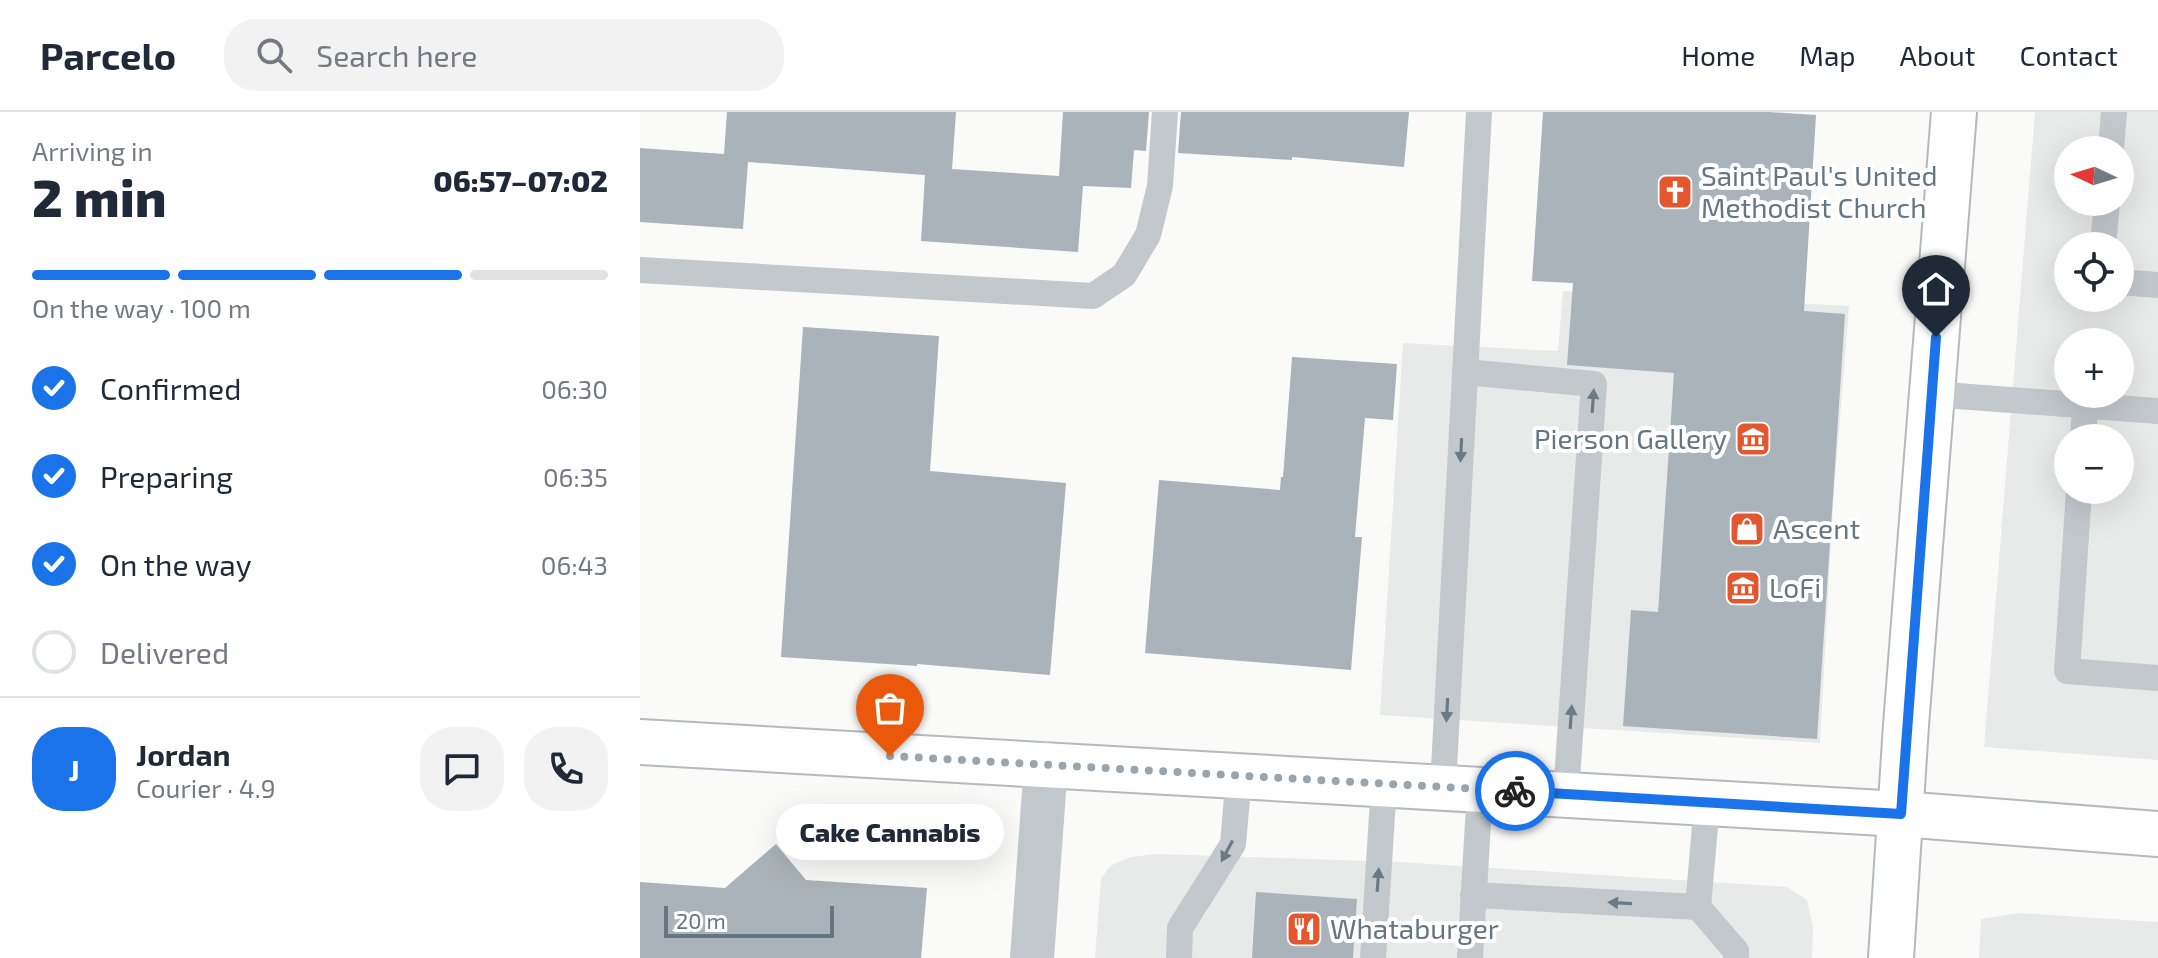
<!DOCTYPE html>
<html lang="en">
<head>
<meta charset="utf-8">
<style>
	body { margin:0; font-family:"Exo 2",sans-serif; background:#f2f2f3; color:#1f2937; height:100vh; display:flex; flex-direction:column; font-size:30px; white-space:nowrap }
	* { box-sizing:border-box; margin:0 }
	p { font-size:26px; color:#747a83 }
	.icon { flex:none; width:44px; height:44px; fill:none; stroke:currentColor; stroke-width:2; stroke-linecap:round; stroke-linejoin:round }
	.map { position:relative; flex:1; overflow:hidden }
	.side { display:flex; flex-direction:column; background:#fff; width:640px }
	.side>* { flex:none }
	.needle { width:52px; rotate:274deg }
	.controls { position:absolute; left:1414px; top:24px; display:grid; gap:16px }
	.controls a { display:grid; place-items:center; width:80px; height:80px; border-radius:50%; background:#fff; box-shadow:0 8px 32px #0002; font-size:40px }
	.scale { position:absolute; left:24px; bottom:20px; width:170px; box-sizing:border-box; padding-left:8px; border:4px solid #657683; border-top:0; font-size:22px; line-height:28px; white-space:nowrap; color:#657683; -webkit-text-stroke:6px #fff; paint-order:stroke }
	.pin { position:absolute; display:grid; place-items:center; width:68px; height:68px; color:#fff; margin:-82px -34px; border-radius:50% 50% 50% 0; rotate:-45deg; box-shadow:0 0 8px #0007 }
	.pin .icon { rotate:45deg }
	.courier { position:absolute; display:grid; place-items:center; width:80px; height:80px; margin:-40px; border:6px solid #1a73e8; border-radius:50%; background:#fff; color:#222; box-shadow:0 2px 10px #0007 }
	.bubble { position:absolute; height:56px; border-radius:28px; background:#fff; box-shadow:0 8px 32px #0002; font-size:26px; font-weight:800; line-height:56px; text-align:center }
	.head em { font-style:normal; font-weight:800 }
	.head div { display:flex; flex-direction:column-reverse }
	.head { display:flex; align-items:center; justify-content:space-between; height:136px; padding:0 32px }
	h1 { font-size:52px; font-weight:800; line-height:60px }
	.bar { display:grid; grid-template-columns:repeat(4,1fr); gap:12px 8px; align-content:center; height:96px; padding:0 32px }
	.bar i { height:10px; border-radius:6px; background:#e0e1e3 }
	.bar .on { background:#1a73e8 }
	.bar p { grid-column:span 4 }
	.line { display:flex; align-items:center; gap:20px; padding:0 32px; border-top:2px solid #e0e1e3 }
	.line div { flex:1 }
	.round { display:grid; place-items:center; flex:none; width:84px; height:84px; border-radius:32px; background:#f2f2f3 }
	ol { padding:0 32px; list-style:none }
	li { display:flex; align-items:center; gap:24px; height:88px }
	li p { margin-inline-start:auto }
	li .icon { padding:8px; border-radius:50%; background:#1a73e8; color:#fff; stroke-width:4 }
	li:last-child { color:#747a83 }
	li i { width:44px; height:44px; border:4px solid #e0e1e3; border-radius:50% }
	header { display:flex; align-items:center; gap:48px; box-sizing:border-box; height:112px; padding:0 40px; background:#fff; border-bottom:2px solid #e0e1e3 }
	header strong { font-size:38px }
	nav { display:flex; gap:44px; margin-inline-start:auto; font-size:28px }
	.search { width:560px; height:72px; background:#f2f2f3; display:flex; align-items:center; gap:20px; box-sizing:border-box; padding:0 28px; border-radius:32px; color:#747a83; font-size:30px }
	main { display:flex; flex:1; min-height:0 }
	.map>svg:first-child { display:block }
	.built { fill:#e8e9e9; fill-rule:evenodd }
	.building { fill:#aab3b9 }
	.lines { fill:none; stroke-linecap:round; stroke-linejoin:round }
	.secondary-casing { stroke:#b3babf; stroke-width:48 }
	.lane { stroke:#c3c8cc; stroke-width:26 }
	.street { stroke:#c3c8cc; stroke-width:44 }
	.secondary { stroke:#fff; stroke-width:44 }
	.oneway { fill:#6a7a87 }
	.done { stroke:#99a4ac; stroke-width:8; stroke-dasharray:0 14.4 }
	.route { stroke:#1a73e8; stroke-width:10 }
	.labels { text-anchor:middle; stroke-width:8; stroke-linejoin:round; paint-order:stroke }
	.poi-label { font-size:28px; fill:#657683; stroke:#fff; text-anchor:start }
</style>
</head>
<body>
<header>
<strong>Parcelo</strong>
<div class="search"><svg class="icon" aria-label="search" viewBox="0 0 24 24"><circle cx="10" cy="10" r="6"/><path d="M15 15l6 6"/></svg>Search here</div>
<nav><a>Home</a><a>Map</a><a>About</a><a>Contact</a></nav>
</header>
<main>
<section class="side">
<div class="head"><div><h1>2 min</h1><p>Arriving in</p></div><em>06:57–07:02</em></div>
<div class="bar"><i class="on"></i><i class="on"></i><i class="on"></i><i></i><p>On the way · 100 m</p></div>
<ol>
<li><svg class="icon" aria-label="check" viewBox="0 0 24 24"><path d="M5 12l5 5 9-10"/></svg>Confirmed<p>06:30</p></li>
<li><svg class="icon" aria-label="check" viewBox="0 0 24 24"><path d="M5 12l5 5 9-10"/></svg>Preparing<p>06:35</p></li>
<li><svg class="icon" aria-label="check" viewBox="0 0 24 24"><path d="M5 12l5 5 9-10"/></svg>On the way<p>06:43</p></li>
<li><i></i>Delivered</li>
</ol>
<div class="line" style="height:144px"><b class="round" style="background:#1a73e8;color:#fff">J</b><div><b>Jordan</b><p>Courier · 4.9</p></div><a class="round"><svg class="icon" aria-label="chat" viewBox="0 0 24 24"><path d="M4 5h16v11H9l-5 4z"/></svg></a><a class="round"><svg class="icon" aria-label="phone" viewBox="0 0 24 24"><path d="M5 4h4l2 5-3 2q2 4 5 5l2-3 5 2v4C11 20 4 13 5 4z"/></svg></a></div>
</section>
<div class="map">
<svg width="1518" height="846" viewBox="0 0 1518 846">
	<rect width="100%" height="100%" fill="#fafaf8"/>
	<!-- built -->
	<g class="built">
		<path d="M 1395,0 L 1518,0 L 1518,648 L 1344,635 ZM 1428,38 L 1480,38 L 1480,90 L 1428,90 ZM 1428,134 L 1480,134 L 1480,186 L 1428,186 ZM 1428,230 L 1480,230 L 1480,282 L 1428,282 ZM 1428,326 L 1480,326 L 1480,378 L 1428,378 Z"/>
		<path d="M 923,179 L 1209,194 L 1193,393 L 1180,631 L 740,603 L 763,231 L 918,239 Z"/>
		<path d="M 516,742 L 759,750 L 1147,775 L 1167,788 L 1173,815 L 1172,846 L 455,846 L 461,767 L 470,754 L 490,745 Z"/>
		<path d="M 1379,801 L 1518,810 L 1518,846 L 1339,846 L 1341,807 Z"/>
	</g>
	<!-- building -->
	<g class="building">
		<path d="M 87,0 L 316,0 L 312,57 L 419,64 L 423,0 L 509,0 L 506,39 L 494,38 L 491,76 L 443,74 L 438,140 L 281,129 L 285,63 L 108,50 L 103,117 L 0,110 L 0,36 L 84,42 Z"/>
		<path d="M 541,0 L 769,0 L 764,55 L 652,45 L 652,48 L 538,41 Z"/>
		<path d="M 903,0 L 1129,0 L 1176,3 L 1164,199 L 1205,202 L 1177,627 L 983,614 L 991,498 L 1018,500 L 1034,261 L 927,253 L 933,171 L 892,169 Z"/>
		<path d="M 163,215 L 299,224 L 290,359 L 426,371 L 410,563 L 277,552 L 277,554 L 141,545 Z"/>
		<path d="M 652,245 L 757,252 L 753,308 L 725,306 L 715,425 L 722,425 L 711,558 L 505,541 L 519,368 L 640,378 L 641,365 L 643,365 Z"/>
		<path d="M 136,732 L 166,768 L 287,776 L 281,846 L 0,846 L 0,770 L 85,776 Z"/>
		<path d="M 616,780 L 717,787 L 713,846 L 612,846 Z"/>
	</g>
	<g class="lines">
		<defs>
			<g id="secondary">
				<path d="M 0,630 L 1261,702 L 1518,722"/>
				<path d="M 1251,846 L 1266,613 L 1314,0"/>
			</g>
		</defs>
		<!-- secondary casing -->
		<use href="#secondary" class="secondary-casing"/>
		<!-- lane -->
		<g class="lane">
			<path d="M 1471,38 L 1474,0"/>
			<path d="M 1463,134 L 1467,90"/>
			<path d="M 0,158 L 453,184 L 484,163 L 508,123 L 520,74 L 525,0"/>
			<path d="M 1480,170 L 1518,173"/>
			<path d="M 825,260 L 954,272 L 926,682"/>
			<path d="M 1291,282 L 1518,299"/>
			<path d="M 1443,326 L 1445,295"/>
			<path d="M 1439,378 L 1427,559 L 1518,566"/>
			<path d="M 803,675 L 839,0"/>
			<path d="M 1067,691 L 1058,795 L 1096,839 L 1096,846"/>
			<path d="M 833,783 L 1058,795"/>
			<path d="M 539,846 L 540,816 L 593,732 L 599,663"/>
			<path d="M 733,846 L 744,672"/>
			<path d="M 830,846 L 840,677"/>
		</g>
		<!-- street -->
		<path class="street" d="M 392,846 L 406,652"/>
		<!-- secondary -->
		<use href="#secondary" class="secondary"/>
	</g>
	<!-- one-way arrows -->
	<defs><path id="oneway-solid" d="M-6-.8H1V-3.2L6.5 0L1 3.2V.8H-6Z" transform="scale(2)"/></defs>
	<g class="oneway">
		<use href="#oneway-solid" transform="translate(953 289) rotate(-86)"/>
		<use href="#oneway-solid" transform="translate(821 338) rotate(93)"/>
		<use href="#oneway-solid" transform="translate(807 598) rotate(93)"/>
		<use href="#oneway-solid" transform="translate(931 605) rotate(-86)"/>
		<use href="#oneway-solid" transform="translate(587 739) rotate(118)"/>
		<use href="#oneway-solid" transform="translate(738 768) rotate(-86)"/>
		<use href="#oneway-solid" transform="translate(980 791) rotate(-177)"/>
	</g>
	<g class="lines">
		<!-- done -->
		<path class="done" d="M 250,644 L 875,679"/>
		<!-- route -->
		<path class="route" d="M 875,679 L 1261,702 L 1296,225"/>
	</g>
	<!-- icons -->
	<defs>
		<symbol id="church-square" viewBox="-11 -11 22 22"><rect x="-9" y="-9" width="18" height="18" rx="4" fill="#e4572e" stroke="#fff"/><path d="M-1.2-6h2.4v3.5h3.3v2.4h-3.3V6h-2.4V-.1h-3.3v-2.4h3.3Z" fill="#fff"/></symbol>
		<symbol id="museum-square" viewBox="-11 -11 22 22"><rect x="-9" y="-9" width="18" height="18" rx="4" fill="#e4572e" stroke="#fff"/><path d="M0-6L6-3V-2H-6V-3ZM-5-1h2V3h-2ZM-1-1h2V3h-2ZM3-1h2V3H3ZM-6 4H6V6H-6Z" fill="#fff"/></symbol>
		<symbol id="shop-square" viewBox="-11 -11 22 22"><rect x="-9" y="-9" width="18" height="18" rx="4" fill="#e4572e" stroke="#fff"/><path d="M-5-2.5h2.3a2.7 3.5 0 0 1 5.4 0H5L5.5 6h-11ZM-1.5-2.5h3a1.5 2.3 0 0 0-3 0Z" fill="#fff"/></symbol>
		<symbol id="restaurant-square" viewBox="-11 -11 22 22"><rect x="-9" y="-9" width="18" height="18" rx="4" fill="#e4572e" stroke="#fff"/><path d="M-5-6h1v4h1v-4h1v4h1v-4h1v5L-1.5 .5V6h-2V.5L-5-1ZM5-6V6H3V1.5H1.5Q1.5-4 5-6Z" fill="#fff"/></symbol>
	</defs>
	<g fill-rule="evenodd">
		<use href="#church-square" x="1015" y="60" width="40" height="40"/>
		<use href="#museum-square" x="1093" y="307" width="40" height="40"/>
		<use href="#shop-square" x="1087" y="397" width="40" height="40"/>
		<use href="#museum-square" x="1083" y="456" width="40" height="40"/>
		<use href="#restaurant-square" x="644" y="797" width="40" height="40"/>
	</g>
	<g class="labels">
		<!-- poi labels -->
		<g class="poi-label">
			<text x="1061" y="74">Saint Paul's United<tspan x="1061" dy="32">Methodist Church</tspan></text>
			<text x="1087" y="337" text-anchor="end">Pierson Gallery</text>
			<text x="1133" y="427">Ascent</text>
			<text x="1129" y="486">LoFi</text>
			<text x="690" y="827">Whataburger</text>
		</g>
	</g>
</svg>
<div class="controls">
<a><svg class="needle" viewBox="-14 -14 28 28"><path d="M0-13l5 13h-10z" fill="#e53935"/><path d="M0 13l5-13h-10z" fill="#747a83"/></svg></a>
<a><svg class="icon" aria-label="locate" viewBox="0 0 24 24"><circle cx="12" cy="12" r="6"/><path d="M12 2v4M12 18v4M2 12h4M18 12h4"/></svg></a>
<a>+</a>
<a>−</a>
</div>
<div class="scale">20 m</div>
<div class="pin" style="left:250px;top:644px;background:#ea580c"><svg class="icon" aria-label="bag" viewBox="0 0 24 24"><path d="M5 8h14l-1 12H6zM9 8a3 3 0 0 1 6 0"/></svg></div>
<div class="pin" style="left:1296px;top:225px;background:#1f2937"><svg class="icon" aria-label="home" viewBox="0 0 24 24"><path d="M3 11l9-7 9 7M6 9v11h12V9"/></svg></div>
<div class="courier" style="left:875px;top:679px"><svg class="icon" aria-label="bike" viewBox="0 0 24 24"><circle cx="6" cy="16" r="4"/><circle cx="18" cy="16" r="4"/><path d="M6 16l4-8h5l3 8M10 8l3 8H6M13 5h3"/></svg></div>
<div class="bubble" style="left:136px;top:692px;width:228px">Cake Cannabis</div>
</div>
</main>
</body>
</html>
